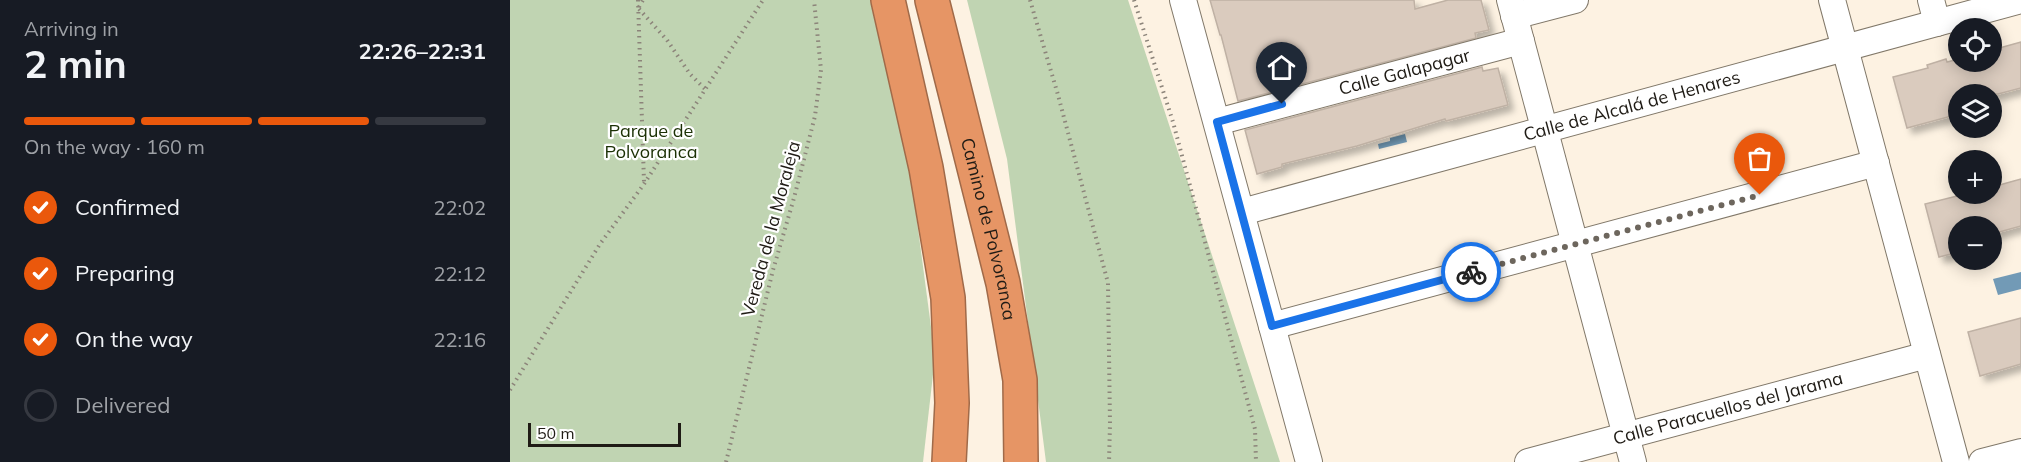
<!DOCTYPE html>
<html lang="en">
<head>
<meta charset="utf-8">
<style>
	body { margin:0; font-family:Mulish,sans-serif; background:#20242c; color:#f1f3f6; height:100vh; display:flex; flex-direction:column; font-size:22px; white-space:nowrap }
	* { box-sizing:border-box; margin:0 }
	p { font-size:20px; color:#9ea1a6 }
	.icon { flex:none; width:33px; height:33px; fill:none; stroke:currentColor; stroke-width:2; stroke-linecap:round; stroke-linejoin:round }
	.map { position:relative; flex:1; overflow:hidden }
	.details { display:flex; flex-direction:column; background:#171b24; width:510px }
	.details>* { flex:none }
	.buttons { position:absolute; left:1438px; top:18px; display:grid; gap:12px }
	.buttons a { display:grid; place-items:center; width:54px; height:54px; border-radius:50%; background:#171b24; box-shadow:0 3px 15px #0003; font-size:30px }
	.scale { position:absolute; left:18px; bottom:15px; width:153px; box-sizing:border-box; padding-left:6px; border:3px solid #1f1b15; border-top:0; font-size:16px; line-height:21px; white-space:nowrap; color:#1f1b15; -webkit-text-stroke:4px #fff; paint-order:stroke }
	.pin { position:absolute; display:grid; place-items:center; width:51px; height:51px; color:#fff; margin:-62px -26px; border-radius:50% 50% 50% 0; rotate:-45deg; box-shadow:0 0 6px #0007 }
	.pin .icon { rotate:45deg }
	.courier { position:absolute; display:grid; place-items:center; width:60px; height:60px; margin:-30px; border:4px solid #1a73e8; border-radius:50%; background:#fff; color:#222; box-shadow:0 2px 8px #0007 }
	.overview em { font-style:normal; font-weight:700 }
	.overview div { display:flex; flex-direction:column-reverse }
	.overview { display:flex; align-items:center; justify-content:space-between; height:102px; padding:0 24px }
	h1 { font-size:39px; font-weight:700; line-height:45px }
	.bar { display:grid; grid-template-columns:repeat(4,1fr); gap:9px 6px; align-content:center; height:72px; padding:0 24px }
	.bar i { height:8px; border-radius:4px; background:#363941 }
	.bar .current { background:#ea580c }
	.bar p { grid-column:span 4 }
	ol { padding:0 24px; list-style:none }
	li { display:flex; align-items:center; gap:18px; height:66px }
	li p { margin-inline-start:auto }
	li .icon { padding:6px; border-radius:50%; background:#ea580c; color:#fff; stroke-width:4 }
	li:last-child { color:#9ea1a6 }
	li i { width:33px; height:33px; border:3px solid #363941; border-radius:50% }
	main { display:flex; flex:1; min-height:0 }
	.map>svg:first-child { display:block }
	.green { fill:#c0d4b2 }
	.water { fill:#729ab6 }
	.building { fill:#dacbbe; stroke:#bfb1a4; stroke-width:1.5; filter:url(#shadow) }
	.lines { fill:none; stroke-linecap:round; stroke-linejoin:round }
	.minor-casing { stroke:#817869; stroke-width:28 }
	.highway-casing { stroke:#a06a49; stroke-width:36 }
	.path { stroke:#8c847a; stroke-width:4; stroke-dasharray:1.5 4.5; stroke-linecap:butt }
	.minor { stroke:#fff; stroke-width:26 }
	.highway { stroke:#e69565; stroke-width:33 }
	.done { stroke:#6d665d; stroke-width:6; stroke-dasharray:0 10.8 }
	.route { stroke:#1a73e8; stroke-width:8 }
	.labels { text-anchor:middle; stroke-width:4.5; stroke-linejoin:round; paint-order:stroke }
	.street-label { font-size:18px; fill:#1f1b15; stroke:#fff }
	.park-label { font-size:18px; fill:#1b3004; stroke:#fff }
</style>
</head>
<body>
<main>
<section class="details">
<div class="overview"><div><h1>2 min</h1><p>Arriving in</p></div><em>22:26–22:31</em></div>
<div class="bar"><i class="current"></i><i class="current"></i><i class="current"></i><i></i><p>On the way · 160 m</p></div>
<ol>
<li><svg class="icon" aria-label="check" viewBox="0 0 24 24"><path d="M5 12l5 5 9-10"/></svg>Confirmed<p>22:02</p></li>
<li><svg class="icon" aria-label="check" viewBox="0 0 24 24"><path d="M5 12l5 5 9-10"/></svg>Preparing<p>22:12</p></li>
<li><svg class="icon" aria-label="check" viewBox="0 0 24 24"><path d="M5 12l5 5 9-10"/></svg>On the way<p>22:16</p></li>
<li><i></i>Delivered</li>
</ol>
</section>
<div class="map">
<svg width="1511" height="462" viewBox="0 0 1511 462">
	<defs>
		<filter id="shadow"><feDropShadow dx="5.5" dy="5.5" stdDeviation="3" flood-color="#0004"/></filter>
	</defs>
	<rect width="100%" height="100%" fill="#fdf2e2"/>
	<!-- green -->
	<g class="green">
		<path d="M 0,0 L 360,0 L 401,176 L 425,357 L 413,462 L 0,462 Z"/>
		<path d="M 457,0 L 618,0 L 770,462 L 536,462 L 497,159 Z"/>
	</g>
	<!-- water -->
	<g class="water">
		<path d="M 895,134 L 897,142 L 869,149 L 868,144 L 880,141 L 880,138 Z"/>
		<path d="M 1511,272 L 1511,289 L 1488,295 L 1483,279 Z"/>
	</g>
	<!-- building -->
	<g class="building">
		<path d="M 700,0 L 904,0 L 905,9 L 938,0 L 971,0 L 979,30 L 965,33 L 966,38 L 728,101 L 711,35 L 710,35 Z"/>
		<path d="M 1511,42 L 1511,88 L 1488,94 L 1449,94 L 1449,114 L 1397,128 L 1383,77 L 1418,68 L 1417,65 L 1436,59 L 1437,62 L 1449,59 L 1449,62 L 1482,62 L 1482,50 Z"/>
		<path d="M 972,67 L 973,71 L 988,68 L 998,105 L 936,121 L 935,119 L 847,146 L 772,164 L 772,167 L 747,174 L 735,130 Z"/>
		<path d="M 1511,179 L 1511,226 L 1482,234 L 1482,226 L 1449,226 L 1449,252 L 1429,257 L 1415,204 L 1455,194 L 1482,194 L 1482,187 Z"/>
		<path d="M 1511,318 L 1511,364 L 1470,376 L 1458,332 Z"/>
	</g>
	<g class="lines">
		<defs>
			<g id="minor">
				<path d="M 673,0 L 799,462"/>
				<path d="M 1000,0 L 1123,462"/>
				<path d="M 1322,0 L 1446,462"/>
				<path d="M 1421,0 L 1427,23"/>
				<path d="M 1004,16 L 1065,0"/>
				<path id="s1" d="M 707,122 L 1011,41"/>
				<path id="s2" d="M 732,212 L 1511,0"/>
				<path d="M 762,326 L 1366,163"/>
				<path id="s3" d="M 1018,462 L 1417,355"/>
				<path d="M 1472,462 L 1511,452"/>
			</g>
			<g id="highway">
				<path d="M 378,0 L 416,168 L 438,298 L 442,403 L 439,462"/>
				<path id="s4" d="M 422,0 L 493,283 L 510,380 L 511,462"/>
			</g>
		</defs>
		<!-- minor casing -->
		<use href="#minor" class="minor-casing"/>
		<!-- highway casing -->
		<use href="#highway" class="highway-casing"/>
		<!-- path -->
		<g class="path">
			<path d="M 128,0 L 134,182"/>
			<path d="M 520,0 L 548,95 L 598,283 L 600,424 L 599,462"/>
			<path d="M 624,0 L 663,122 L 745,429 L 746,462"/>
			<path d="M 129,7 L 133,0"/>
			<path d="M 129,9 L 157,40 L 180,74 L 195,89"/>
			<path d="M 0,390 L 90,244 L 134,184 L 253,0"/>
			<path d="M 216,462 L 263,270 L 284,198 L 305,116 L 311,70 L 304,0"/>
		</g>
		<!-- minor -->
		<use href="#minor" class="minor"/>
		<!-- highway -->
		<use href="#highway" class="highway"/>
	</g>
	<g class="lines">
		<!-- done -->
		<path class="done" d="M 961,272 L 1250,195"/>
		<!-- route -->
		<path class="route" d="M 772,104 L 707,122 L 762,326 L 961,272"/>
	</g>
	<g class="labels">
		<!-- street labels -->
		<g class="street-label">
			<text dy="6" stroke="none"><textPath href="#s1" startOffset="194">Calle Galapagar</textPath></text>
			<text dy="6" stroke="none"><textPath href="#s2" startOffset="404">Calle de Alcalá de Henares</textPath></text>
			<text transform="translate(261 229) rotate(-75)" y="6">Vereda de la Moraleja</text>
			<text dy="6" stroke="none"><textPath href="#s4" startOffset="236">Camino de Polvoranca</textPath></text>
			<text dy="6" stroke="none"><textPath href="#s3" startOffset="207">Calle Paracuellos del Jarama</textPath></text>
		</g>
		<!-- park labels -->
		<g class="park-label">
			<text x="141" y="137">Parque de<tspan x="141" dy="21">Polvoranca</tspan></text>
		</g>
	</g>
</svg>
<div class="buttons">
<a><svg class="icon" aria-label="locate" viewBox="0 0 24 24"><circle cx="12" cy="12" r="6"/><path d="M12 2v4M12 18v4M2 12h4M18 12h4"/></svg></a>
<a><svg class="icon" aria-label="layers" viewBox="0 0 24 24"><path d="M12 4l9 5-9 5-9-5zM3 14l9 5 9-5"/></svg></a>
<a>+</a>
<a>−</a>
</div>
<div class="scale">50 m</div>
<div class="pin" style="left:1250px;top:195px;background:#ea580c"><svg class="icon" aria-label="bag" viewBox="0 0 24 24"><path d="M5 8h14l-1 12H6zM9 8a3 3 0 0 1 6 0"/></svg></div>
<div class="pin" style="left:772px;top:104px;background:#1f2937"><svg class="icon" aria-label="home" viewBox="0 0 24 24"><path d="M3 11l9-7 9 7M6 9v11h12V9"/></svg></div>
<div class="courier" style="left:961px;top:272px"><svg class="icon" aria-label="bike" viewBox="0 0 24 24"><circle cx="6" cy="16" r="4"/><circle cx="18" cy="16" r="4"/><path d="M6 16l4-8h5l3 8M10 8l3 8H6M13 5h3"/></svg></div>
</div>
</main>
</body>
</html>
